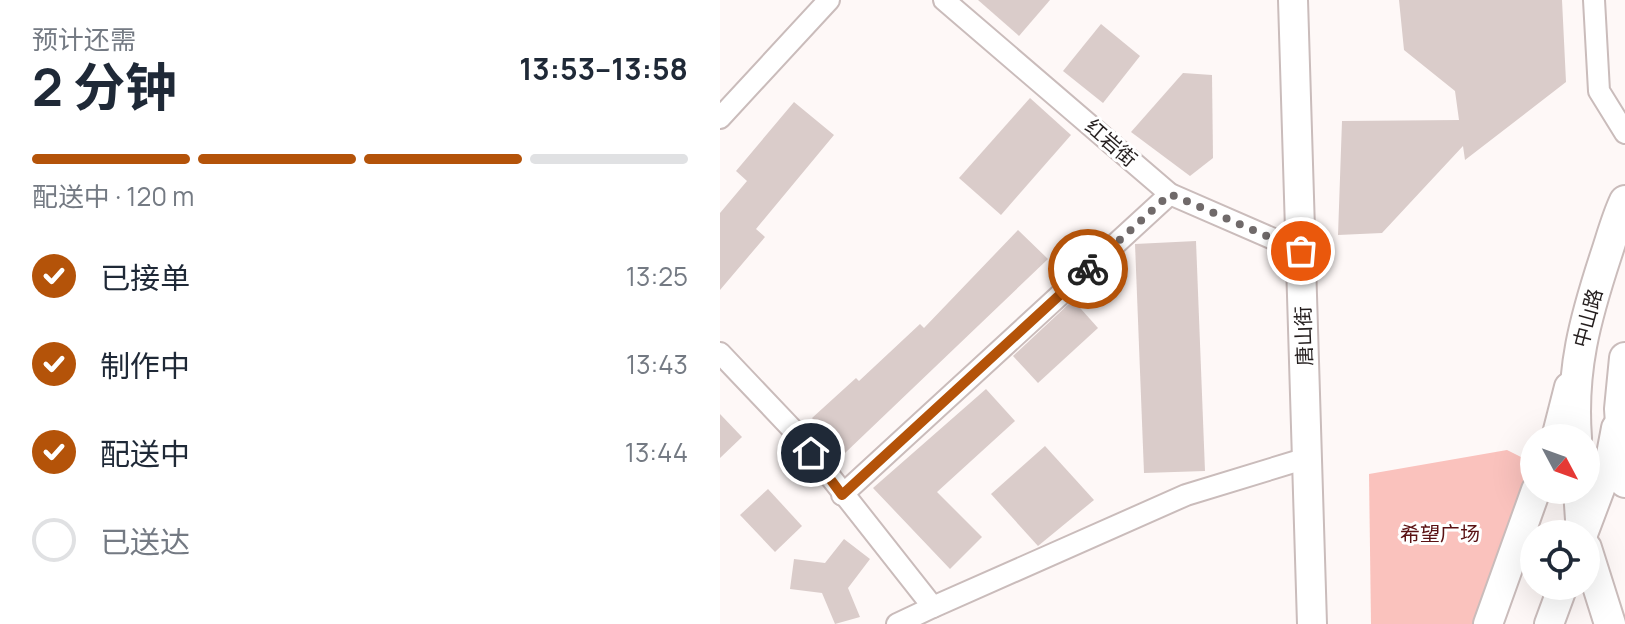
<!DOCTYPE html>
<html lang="zh">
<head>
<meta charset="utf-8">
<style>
	body { margin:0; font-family:Manrope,"Noto Sans SC",sans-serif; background:#f2f2f3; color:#1f2937; height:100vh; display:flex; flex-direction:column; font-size:30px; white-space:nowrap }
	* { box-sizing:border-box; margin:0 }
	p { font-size:26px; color:#747a83 }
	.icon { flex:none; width:44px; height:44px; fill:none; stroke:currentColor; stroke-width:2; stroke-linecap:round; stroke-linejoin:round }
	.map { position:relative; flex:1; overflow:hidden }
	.side { display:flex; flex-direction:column; background:#fff; width:720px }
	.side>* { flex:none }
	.needle { width:52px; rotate:131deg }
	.tools { position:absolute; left:800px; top:424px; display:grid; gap:16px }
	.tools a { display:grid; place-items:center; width:80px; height:80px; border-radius:50%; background:#fff; box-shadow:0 8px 32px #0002; font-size:40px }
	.pin { position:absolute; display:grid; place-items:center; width:68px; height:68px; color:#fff; margin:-34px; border:4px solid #fff; border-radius:50%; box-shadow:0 2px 8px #0007 }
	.courier { position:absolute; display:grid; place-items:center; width:80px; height:80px; margin:-40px; border:6px solid #b45309; border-radius:50%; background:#fff; color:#222; box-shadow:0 2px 10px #0007 }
	.overview em { font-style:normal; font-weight:700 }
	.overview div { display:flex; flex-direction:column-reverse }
	.overview { display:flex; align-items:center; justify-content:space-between; height:136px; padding:0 32px }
	h1 { font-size:52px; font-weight:700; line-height:60px }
	.bar { display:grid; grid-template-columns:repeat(4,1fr); gap:12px 8px; align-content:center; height:96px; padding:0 32px }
	.bar i { height:10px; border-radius:6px; background:#e0e1e3 }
	.bar .active { background:#b45309 }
	.bar p { grid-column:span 4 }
	ol { padding:0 32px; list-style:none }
	li { display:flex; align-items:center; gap:24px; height:88px }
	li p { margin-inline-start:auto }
	li .icon { padding:8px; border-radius:50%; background:#b45309; color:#fff; stroke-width:4 }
	li:last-child { color:#747a83 }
	li i { width:44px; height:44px; border:4px solid #e0e1e3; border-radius:50% }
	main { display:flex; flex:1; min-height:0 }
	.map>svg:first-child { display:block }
	.green { fill:#fac2bd }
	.building { fill:#daccca }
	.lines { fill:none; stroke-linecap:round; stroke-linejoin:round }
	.street-casing { stroke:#cabcbb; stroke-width:24 }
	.secondary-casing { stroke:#cabcbb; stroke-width:32 }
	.primary-casing { stroke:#cabcbb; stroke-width:34 }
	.street { stroke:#fff; stroke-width:20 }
	.secondary { stroke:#fff; stroke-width:28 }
	.primary { stroke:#fff; stroke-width:30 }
	.done { stroke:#706a6a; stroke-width:8; stroke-dasharray:0 14.4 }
	.route { stroke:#b45309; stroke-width:10 }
	.labels { text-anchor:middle; stroke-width:6; stroke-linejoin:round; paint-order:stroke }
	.street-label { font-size:20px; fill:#241e1e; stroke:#fff }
	.park-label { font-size:20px; fill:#5a1214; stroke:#fff }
</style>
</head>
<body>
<main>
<section class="side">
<div class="overview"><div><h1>2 分钟</h1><p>预计还需</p></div><em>13:53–13:58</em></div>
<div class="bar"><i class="active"></i><i class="active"></i><i class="active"></i><i></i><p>配送中 · 120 m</p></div>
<ol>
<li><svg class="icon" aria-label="check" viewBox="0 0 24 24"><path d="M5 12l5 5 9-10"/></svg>已接单<p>13:25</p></li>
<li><svg class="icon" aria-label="check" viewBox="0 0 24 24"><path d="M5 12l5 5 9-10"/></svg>制作中<p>13:43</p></li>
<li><svg class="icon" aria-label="check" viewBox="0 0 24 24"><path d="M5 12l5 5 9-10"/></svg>配送中<p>13:44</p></li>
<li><i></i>已送达</li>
</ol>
</section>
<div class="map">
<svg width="905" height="624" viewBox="0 0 905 624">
	<rect width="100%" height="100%" fill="#fef8f7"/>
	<!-- green -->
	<path class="green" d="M 787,450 L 801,457 L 807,484 L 762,624 L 651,624 L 649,474 Z"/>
	<!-- building -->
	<g class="building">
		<path d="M 258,0 L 330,0 L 299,36 Z"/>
		<path d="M 679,0 L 842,0 L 846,82 L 745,160 L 743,146 L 662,233 L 618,235 L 622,121 L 739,120 L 735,91 L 684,50 Z"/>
		<path d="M 381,24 L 420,56 L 383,103 L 343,71 Z"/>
		<path d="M 463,73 L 492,75 L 493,158 L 470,176 L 411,132 Z"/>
		<path d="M 310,98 L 351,135 L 281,215 L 239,178 Z"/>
		<path d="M 74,102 L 114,135 L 36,229 L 45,237 L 0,290 L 0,213 L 27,181 L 16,171 Z"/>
		<path d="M 298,230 L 328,259 L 125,453 L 92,418 L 136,378 L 139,381 L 200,324 L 204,328 Z"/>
		<path d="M 476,241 L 485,471 L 424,473 L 415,244 Z"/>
		<path d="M 353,300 L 378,328 L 318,383 L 293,356 Z"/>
		<path d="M 266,389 L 295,421 L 217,492 L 262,537 L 230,569 L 153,488 Z"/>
		<path d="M 0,414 L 22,437 L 0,458 Z"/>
		<path d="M 325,446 L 374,500 L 318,546 L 271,494 Z"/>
		<path d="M 48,489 L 82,526 L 55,552 L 20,515 Z"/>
		<path d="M 124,539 L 150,559 L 128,588 L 140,617 L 115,624 L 102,593 L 70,589 L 74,559 L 105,563 Z"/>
	</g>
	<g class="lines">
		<defs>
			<g id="street">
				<path d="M 224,0 L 450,194 L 581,251"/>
				<path d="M 874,0 L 879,91 L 905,133"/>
				<path d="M 0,118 L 109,0"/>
				<path d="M 0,353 L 75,432 L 213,607 L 466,495 L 587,458"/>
				<path d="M 122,495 L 450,194"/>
				<path d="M 177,624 L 213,607"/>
			</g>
			<g id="secondary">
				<path d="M 573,0 L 592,624"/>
				<path d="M 836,438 L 849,387"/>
				<path d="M 863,534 L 889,465 L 896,428"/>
				<path d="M 768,624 L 816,490"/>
				<path d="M 829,624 L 843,586"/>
			</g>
			<g id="primary">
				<path d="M 905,358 L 900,409 L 905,482"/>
				<path d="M 856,438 C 851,370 865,319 886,255 C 892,237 897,218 905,201"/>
				<path d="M 859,490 L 862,534"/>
				<path d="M 866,548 L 890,624"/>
			</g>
		</defs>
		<!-- street casing -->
		<use href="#street" class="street-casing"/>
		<!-- secondary casing -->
		<use href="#secondary" class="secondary-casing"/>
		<!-- primary casing -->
		<use href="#primary" class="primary-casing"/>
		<!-- street -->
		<use href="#street" class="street"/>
		<!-- secondary -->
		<use href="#secondary" class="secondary"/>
		<!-- primary -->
		<use href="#primary" class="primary"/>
	</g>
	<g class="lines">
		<!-- done -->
		<path class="done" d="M 368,269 L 450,194 L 581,251"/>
		<!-- route -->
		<path class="route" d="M 91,453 L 122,495 L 368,269"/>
	</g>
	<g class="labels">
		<!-- street labels -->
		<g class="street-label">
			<text transform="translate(391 143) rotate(41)" y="7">红岩街</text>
			<text transform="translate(868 318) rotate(-75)" y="7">中山路</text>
			<text transform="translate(584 336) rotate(-92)" y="7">唐山街</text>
		</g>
		<!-- park labels -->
		<g class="park-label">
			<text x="720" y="541">希望广场</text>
		</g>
	</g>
</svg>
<div class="tools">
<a><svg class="needle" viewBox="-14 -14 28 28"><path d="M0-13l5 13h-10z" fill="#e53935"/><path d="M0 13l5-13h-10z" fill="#747a83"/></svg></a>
<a><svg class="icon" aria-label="locate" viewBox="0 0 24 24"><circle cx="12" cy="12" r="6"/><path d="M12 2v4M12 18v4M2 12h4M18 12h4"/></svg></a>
</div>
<div class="pin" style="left:581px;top:251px;background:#ea580c"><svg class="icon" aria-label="bag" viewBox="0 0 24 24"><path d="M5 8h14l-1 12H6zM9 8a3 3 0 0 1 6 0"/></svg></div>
<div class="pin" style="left:91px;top:453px;background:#1f2937"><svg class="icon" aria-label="home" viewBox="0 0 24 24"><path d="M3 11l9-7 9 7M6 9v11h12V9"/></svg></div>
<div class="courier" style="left:368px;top:269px"><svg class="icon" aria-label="bike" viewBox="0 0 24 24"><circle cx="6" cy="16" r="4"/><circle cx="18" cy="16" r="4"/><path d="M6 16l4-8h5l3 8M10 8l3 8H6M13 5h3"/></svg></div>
</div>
</main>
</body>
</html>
